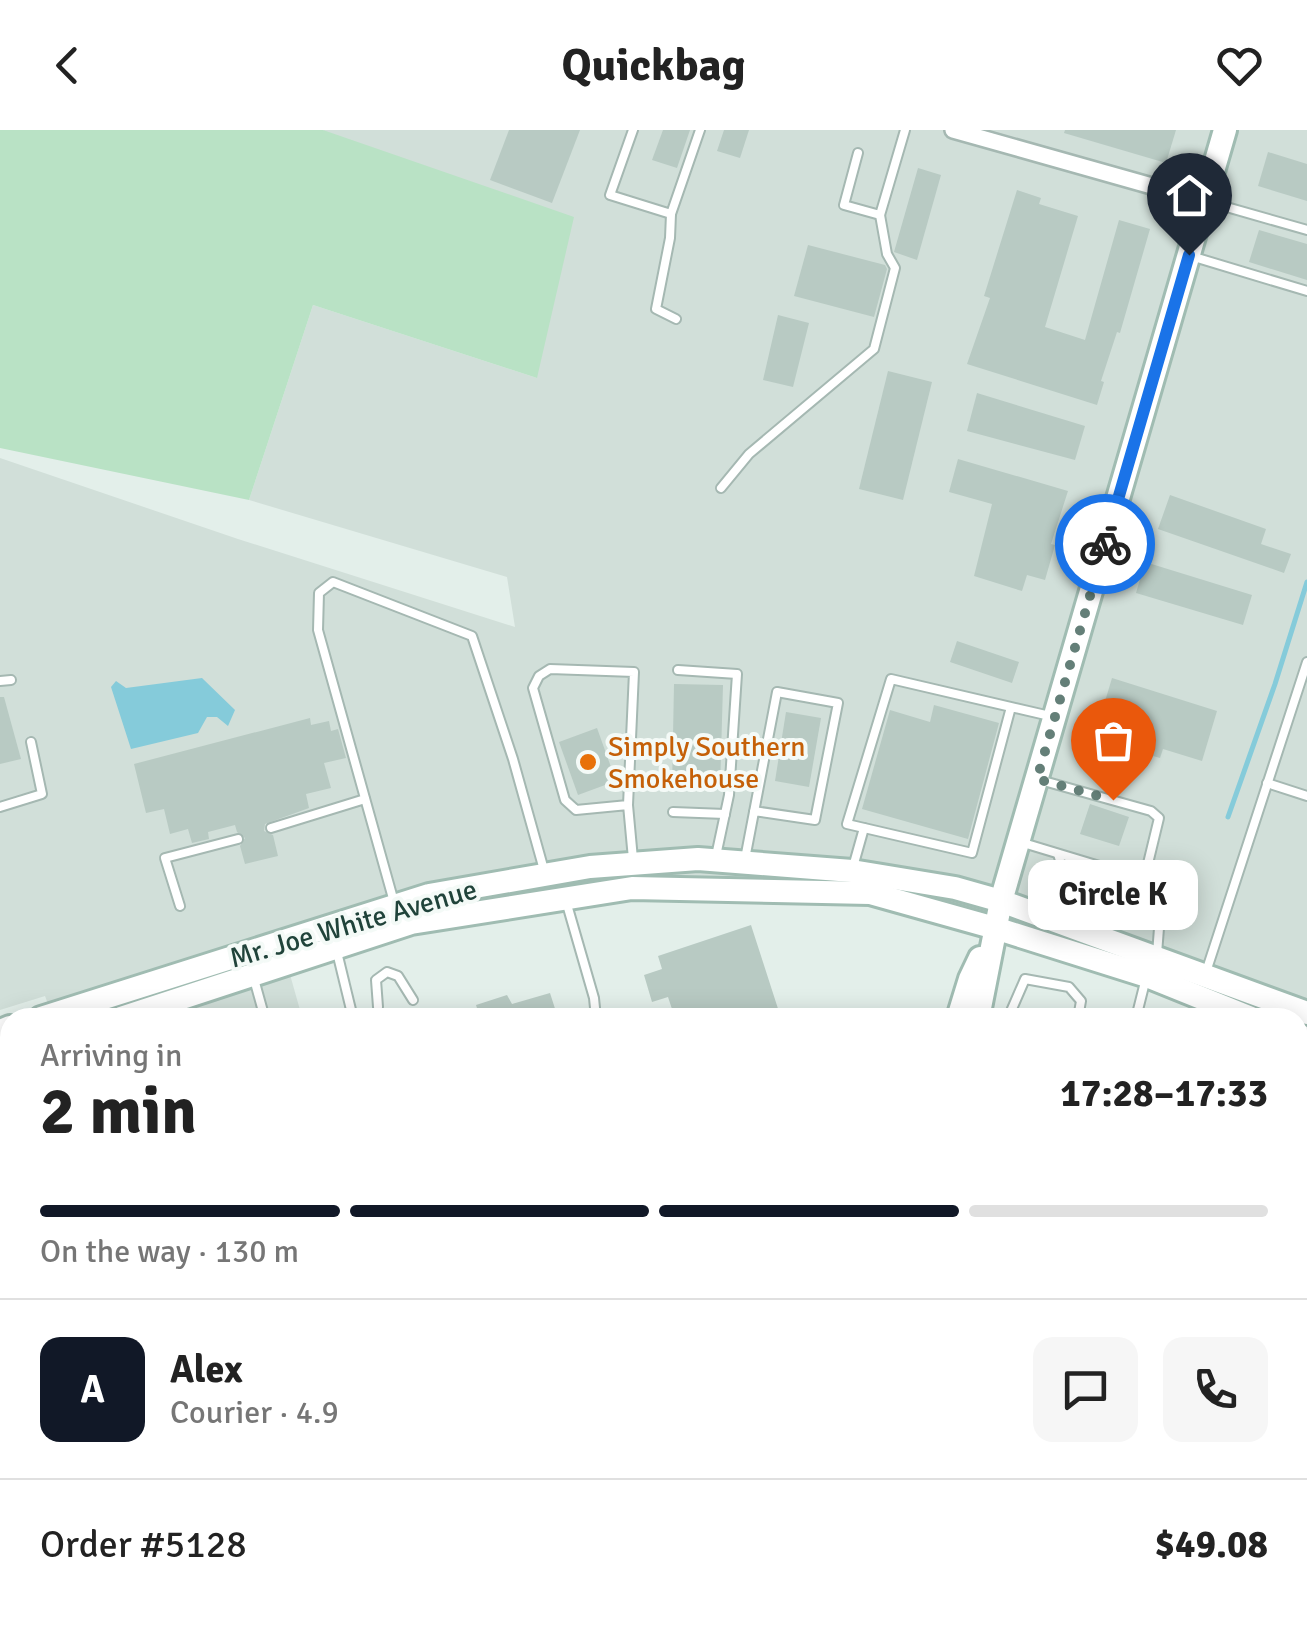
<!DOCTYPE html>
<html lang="en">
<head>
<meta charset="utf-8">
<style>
	body { margin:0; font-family:Signika,sans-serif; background:#f6f6f6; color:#222; height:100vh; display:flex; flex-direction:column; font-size:38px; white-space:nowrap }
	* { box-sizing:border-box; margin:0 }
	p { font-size:32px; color:#767676 }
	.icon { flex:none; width:55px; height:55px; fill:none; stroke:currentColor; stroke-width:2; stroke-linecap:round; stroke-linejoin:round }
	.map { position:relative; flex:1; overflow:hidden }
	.sheet { position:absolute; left:0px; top:878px; width:1308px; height:622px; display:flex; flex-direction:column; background:#fff; border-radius:30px 30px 0 0; box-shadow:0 5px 25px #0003 }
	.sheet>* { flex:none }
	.pin { position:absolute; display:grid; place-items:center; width:85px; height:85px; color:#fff; margin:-102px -42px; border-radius:50% 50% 50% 0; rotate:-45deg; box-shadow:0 0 10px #0007 }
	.pin .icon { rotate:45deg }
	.courier { position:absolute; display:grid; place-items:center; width:100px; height:100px; margin:-50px; border:8px solid #1a73e8; border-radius:50%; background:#fff; color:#222; box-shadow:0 2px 12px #0007 }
	.bubble { position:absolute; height:70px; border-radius:20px; background:#fff; box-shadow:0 5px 25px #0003; font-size:32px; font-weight:700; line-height:70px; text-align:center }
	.summary em { font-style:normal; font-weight:700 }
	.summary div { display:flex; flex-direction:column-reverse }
	.summary { display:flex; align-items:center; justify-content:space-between; height:170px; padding:0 40px }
	h1 { font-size:65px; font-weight:700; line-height:75px }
	.bar { display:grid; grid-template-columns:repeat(4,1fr); gap:15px 10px; align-content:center; height:120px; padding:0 40px }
	.bar i { height:12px; border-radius:8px; background:#e0e0e0 }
	.bar .on { background:#111827 }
	.bar p { grid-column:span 4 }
	.line { display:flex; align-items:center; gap:25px; padding:0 40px; border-top:2px solid #e0e0e0 }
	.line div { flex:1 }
	.round { display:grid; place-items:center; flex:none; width:105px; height:105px; border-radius:20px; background:#f6f6f6 }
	header { display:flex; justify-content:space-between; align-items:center; height:130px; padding:0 40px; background:#fff; font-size:45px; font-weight:700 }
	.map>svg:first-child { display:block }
	.built { fill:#d1dfd9 }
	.green { fill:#b9e2c5 }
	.water { fill:#85cbda }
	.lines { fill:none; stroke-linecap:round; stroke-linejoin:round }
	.stream { stroke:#85cbda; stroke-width:5 }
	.building { fill:#b8cac3 }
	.lane-casing { stroke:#a5b8b2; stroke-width:12 }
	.street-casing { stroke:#a5b8b2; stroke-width:20 }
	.secondary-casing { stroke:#a0bcb2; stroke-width:28 }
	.lane { stroke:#fff; stroke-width:8 }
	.street { stroke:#fff; stroke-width:15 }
	.secondary { stroke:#fff; stroke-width:22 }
	.done { stroke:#647f78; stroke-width:10; stroke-dasharray:0 18 }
	.route { stroke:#1a73e8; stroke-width:12 }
	.food-dot { fill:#e8710a; stroke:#f4faf7; stroke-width:4 }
	.labels { text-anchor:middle; stroke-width:8; stroke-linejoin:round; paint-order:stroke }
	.food-label { font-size:28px; fill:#c56008; stroke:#f4faf7; text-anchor:start }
	.street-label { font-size:28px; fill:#20433a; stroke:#f4faf7 }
</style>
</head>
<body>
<header><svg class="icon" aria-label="back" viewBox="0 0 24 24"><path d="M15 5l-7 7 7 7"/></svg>Quickbag<svg class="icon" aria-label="heart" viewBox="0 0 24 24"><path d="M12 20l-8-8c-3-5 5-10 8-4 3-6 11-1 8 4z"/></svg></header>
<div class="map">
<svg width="1307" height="1498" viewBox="0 0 1307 1498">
	<rect width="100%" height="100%" fill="#e3efea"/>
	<!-- built -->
	<g class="built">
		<path d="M 323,0 L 1307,0 L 1307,909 L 1298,905 L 1298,888 L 1251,887 L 870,763 L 632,758 L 411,793 L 287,834 L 302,887 L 53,887 L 45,866 L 0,880 L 0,328 L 238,409 L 515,497 L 507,447 L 249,370 L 313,175 L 537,248 Z"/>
		<path d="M 490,1490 L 980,1490 L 983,1498 L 493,1498 Z"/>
	</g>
	<!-- green -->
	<g class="green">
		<path d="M 0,0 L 323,0 L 574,87 L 537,248 L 313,175 L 249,370 L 0,318 Z"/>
		<path d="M 10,941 L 10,1218 L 0,1221 L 0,945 Z"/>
	</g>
	<!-- water -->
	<g class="water">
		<path d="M 202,548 L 235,580 L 228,596 L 217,587 L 207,587 L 198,603 L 131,619 L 111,557 L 116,551 L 126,558 Z"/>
		<path d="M 1026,1490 L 1095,1490 L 1093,1498 L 1026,1498 Z"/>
	</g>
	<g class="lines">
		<!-- stream -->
		<path class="stream" d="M 1228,687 L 1275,554 L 1307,452"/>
	</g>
	<!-- building -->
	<g class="building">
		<path d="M 509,0 L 580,0 L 552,73 L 490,50 Z"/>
		<path d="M 663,0 L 690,0 L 677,38 L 652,30 Z"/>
		<path d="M 724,0 L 749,0 L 740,28 L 717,21 Z"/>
		<path d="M 1065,0 L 1176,0 L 1166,33 L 1064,3 Z"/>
		<path d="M 1268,22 L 1307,34 L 1307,71 L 1258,56 Z"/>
		<path d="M 918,38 L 941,45 L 917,130 L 894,122 Z"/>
		<path d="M 1017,60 L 1041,68 L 1039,74 L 1078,86 L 1045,197 L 1085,210 L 1119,90 L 1150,99 L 1120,203 L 1117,202 L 1101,251 L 1104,252 L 1097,275 L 967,234 L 990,168 L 984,166 Z"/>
		<path d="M 1259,100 L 1307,114 L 1307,150 L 1249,132 Z"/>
		<path d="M 808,115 L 885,135 L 887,139 L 874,187 L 794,166 Z"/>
		<path d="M 778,185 L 809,193 L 793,257 L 763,250 Z"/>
		<path d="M 888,241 L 932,252 L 903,370 L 859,359 Z"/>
		<path d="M 977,263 L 1085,296 L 1075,330 L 967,301 Z"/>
		<path d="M 958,329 L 1068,361 L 1051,414 L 1055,415 L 1045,450 L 1027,445 L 1022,461 L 974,446 L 992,374 L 949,362 Z"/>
		<path d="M 1170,365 L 1266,399 L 1261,414 L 1291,424 L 1284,443 L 1158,399 Z"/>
		<path d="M 1145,432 L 1252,465 L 1243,495 L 1136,463 Z"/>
		<path d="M 957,511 L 1019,532 L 1012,553 L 950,532 Z"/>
		<path d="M 1112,548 L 1217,581 L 1202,631 L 1163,619 L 1160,628 L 1125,618 L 1134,588 L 1103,578 Z"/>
		<path d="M 674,554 L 723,555 L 720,660 L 672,659 Z"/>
		<path d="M 0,567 L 4,567 L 21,629 L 0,634 Z"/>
		<path d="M 934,575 L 999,593 L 968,709 L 862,679 L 890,580 L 930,592 Z"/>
		<path d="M 786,582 L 821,588 L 809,657 L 775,651 Z"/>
		<path d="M 310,588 L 311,595 L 329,591 L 331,601 L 338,599 L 346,628 L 324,633 L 331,658 L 306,664 L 309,678 L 265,694 L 264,701 L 273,705 L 278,726 L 245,734 L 240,716 L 245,708 L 237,702 L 235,695 L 208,702 L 209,709 L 192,713 L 188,699 L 170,704 L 164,679 L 146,683 L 134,634 Z"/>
		<path d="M 597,598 L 616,651 L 578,665 L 559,612 Z"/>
		<path d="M 1090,674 L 1129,687 L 1119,716 L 1080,704 Z"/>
		<path d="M 751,795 L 781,888 L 675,888 L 668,867 L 652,872 L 644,845 L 662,839 L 658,826 Z"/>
		<path d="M 550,863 L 558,888 L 480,888 L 476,875 L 507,865 L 512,874 Z"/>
	</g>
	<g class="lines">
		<defs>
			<g id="lane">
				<path d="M 633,0 L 610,65 L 671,84 L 700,0"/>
				<path d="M 858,23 L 844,75 L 880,85 L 905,0"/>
				<path d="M 1209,72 L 1307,100"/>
				<path d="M 671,84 L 670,108 L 656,179 L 676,189"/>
				<path d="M 1194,127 L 1307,161"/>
				<path d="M 721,358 L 749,324 L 874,219 L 895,138 L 887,124 L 880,85"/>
				<path d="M 678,540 L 737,544 L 729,665 L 716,726"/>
				<path d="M 0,551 L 11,550"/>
				<path d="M 1011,577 L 972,723 L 847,694 L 891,549 L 1050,586"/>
				<path d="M 1040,650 L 1151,681 L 1159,688 L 1144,750"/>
				<path d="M 1267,653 L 1307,666"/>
				<path d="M 628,675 L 576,680 L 565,670 L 533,558 L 539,546 L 550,539 L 634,542 L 628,675 L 633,729"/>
				<path d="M 0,677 L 42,664 L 31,612"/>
				<path d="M 673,682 L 725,684"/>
				<path d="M 271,698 L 365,669"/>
				<path d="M 1020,712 L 1159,754 L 1162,759 L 1157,824"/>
				<path d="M 1058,724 L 1074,775 L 1070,792"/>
				<path d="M 745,729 L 777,562 L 838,573 L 815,690 L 754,681"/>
				<path d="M 853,737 L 864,698"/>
				<path d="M 1065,746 L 1089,757"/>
				<path d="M 1077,749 L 1092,745"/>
				<path d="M 1133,756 L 1140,764 L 1160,770"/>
				<path d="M 566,771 L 594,868 L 596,888"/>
				<path d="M 394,772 L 318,500 L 319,463 L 333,452 L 472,506 L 513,629 L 544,740"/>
				<path d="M 180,776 L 165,728 L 238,709"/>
				<path d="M 337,822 L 353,888"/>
				<path d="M 1206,842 L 1307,532"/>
				<path d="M 254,849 L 264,885 L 256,888"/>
				<path d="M 378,877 L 376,850 L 387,842 L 398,846 L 413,870"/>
				<path d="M 1008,888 L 1025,849 L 1069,857 L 1081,871 L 1078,888"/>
				<path d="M 1136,888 L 1146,848"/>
				<path d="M 1298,974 L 1299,974"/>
				<path d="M 0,1244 L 10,1241"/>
				<path d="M 1298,1384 L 1307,1386"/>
				<path d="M 562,1490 L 565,1498"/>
				<path d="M 752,1490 L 755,1498"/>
				<path d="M 940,1490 L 942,1498"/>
				<path d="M 858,1498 L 883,1490"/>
				<path d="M 1209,1498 L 1211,1490"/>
			</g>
			<path id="street" d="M 953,0 L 1205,71"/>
			<g id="secondary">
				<path d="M 41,888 L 429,765 L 590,737 L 698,729 L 852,741 L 955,758 L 1001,771 L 1307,883"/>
				<path d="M 121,888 L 411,793 L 632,758 L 870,763 L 995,798 L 1147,846 L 1251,888"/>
				<path d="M 958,888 L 970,849 L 980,828"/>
				<path d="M 978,888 L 1001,771 L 1225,0"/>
				<path d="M 0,901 L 10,897"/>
				<path d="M 1298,905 L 1307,909"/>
				<path d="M 0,927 L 10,923"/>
				<path d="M 980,1490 L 983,1498"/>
				<path d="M 1008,1490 L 1010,1498"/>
			</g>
		</defs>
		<!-- lane casing -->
		<use href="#lane" class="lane-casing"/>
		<!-- street casing -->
		<use href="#street" class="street-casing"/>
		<!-- secondary casing -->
		<use href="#secondary" class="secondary-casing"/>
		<!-- lane -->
		<use href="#lane" class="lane"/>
		<!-- street -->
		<use href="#street" class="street"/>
		<!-- secondary -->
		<use href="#secondary" class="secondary"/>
	</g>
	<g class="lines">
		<!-- done -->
		<path class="done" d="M 1105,414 L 1037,649 L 1113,670"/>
		<!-- route -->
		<path class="route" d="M 1105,414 L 1189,125"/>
	</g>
	<!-- markers -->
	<circle class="food-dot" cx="588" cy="632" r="10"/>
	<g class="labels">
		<!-- food labels -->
		<g class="food-label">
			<text x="608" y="626">Simply Southern<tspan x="608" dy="32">Smokehouse</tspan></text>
		</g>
		<!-- street labels -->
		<g class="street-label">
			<text transform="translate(353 793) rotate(-16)" y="10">Mr. Joe White Avenue</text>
		</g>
	</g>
</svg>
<div class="pin" style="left:1113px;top:670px;background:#ea580c"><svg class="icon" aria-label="bag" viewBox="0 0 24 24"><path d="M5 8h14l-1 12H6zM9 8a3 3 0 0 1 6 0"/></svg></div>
<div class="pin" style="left:1189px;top:125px;background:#1f2937"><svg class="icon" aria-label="home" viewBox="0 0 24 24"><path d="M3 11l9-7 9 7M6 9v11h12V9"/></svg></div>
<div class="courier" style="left:1105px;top:414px"><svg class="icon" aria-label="bike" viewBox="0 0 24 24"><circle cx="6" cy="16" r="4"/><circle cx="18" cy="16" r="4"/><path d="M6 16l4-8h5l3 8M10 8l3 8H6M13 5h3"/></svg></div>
<div class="bubble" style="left:1028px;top:730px;width:170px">Circle K</div>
<section class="sheet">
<div class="summary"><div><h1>2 min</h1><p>Arriving in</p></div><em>17:28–17:33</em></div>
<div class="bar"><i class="on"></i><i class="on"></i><i class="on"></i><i></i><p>On the way · 130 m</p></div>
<div class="line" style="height:180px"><b class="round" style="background:#111827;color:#fff">A</b><div><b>Alex</b><p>Courier · 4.9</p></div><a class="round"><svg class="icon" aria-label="chat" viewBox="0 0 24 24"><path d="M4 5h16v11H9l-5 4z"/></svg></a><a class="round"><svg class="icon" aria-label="phone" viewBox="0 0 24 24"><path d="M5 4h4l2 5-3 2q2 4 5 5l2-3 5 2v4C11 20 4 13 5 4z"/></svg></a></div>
<div class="line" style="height:130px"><div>Order #5128</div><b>$49.08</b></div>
</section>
</div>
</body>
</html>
